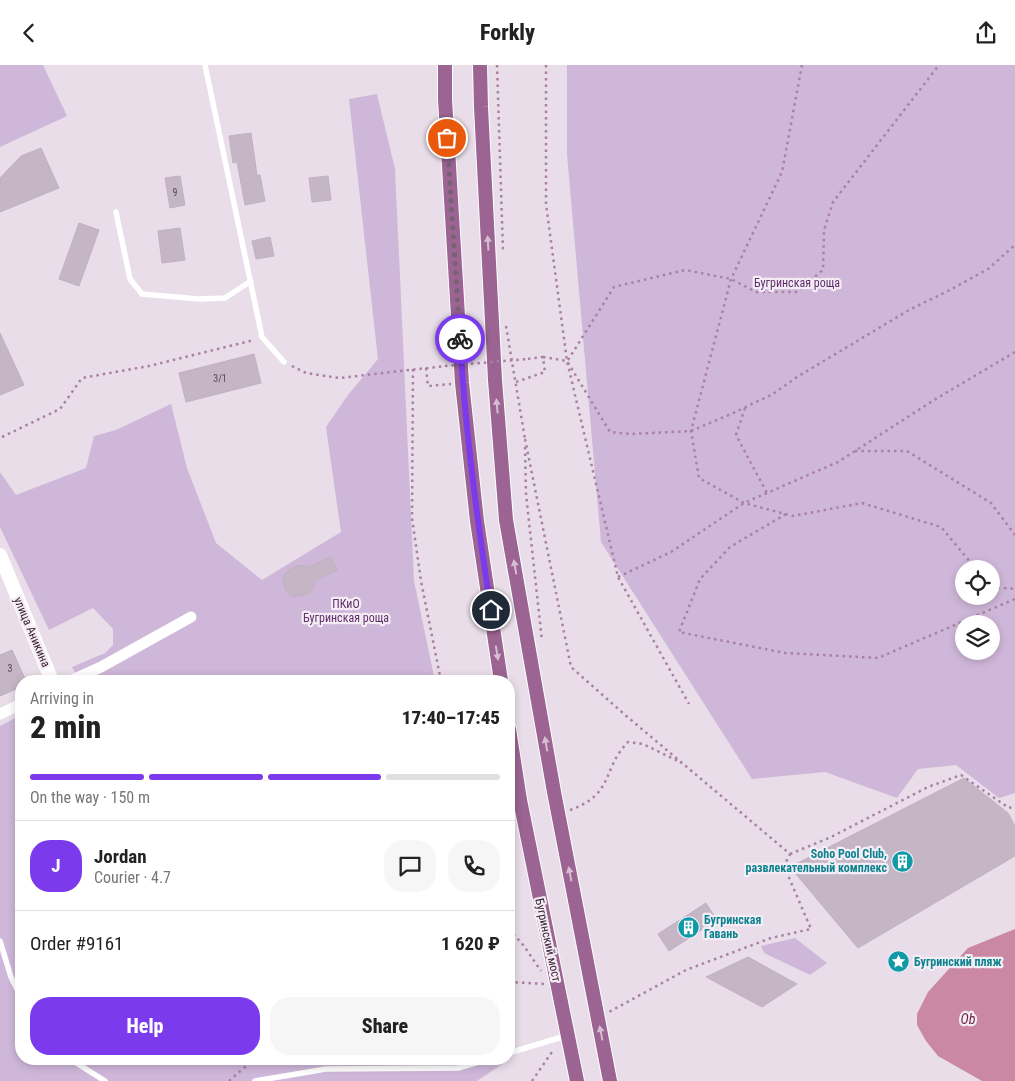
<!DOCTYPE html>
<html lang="en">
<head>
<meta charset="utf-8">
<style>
	body { margin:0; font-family:"Roboto Condensed",sans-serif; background:#f6f6f6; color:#222; height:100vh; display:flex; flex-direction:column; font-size:19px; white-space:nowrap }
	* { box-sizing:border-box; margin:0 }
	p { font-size:16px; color:#767676 }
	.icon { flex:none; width:28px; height:28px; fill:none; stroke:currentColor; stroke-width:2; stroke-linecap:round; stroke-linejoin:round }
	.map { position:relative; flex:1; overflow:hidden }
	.details { position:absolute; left:15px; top:610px; width:500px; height:390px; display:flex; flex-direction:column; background:#fff; border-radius:20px; box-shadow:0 2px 8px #0003 }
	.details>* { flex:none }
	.buttons { position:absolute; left:955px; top:495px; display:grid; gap:10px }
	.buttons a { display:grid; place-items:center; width:45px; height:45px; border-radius:50%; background:#fff; box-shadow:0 2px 8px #0003; font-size:25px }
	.pin { position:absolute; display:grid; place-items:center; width:42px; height:42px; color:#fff; margin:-21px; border:2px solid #fff; border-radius:50%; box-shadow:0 1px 5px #0007 }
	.courier { position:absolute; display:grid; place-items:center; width:50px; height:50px; margin:-25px; border:4px solid #7c3aed; border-radius:50%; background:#fff; color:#222; box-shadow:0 1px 6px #0007 }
	.headline em { font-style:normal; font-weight:800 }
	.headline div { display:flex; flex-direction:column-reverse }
	.headline { display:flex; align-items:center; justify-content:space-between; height:85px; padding:0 15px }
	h1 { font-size:32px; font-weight:800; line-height:38px }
	.bar { display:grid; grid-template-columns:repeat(4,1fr); gap:8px 5px; align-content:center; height:60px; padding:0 15px }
	.bar i { height:6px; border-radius:4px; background:#e0e0e0 }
	.bar .selected { background:#7c3aed }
	.bar p { grid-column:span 4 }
	.line { display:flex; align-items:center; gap:12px; padding:0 15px; border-top:1px solid #e0e0e0 }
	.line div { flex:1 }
	.round { display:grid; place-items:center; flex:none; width:52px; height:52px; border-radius:20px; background:#f6f6f6 }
	.button { display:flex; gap:10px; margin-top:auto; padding:10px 15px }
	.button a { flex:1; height:58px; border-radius:20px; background:#7c3aed; color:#fff; font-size:20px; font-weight:800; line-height:58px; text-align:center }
	.button a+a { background:#f6f6f6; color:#222 }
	header { display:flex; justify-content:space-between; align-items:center; height:65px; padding:0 15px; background:#fff; font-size:22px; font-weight:800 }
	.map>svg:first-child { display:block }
	.green { fill:#cfb7d9; fill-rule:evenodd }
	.water { fill:#cb88a4 }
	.building { fill:#c5b6c6; stroke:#c1b0c1 }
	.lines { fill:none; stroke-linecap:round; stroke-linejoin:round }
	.primary-casing { stroke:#fff; stroke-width:16 }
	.path { stroke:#aa80a5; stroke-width:2.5; stroke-dasharray:2.5 4; stroke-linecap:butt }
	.service { stroke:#fff; stroke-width:5.5 }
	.minor { stroke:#fff; stroke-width:11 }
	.tertiary { stroke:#fff; stroke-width:14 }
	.primary { stroke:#9b6492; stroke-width:14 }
	.primary-bridge-casing { stroke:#fff; stroke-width:16; stroke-linecap:butt }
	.path-bridge { stroke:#aa80a5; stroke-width:2.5; stroke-dasharray:2.5 4; stroke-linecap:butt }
	.primary-bridge { stroke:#9b6492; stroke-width:14 }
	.oneway { fill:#d6bdd2 }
	.done { stroke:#756272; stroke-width:5; stroke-dasharray:0 9 }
	.route { stroke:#7c3aed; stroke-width:6 }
	.labels { text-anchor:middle; stroke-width:4.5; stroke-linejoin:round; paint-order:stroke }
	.number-label { font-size:10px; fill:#5a4658 }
	.park-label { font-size:12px; fill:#5f2d6b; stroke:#f5edf5 }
	.street-label { font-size:12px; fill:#372033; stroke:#f5edf5 }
	.culture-label { font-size:12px; font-weight:bold; fill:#0d838f; stroke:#f5edf5; text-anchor:start }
	.water-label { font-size:14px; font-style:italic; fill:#6e1f3e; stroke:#f5edf5 }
</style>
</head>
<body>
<header><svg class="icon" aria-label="back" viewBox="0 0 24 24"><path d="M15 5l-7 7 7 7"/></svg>Forkly<svg class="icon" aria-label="share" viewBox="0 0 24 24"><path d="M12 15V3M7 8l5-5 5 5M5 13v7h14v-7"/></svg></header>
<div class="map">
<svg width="1015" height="1016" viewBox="0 0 1015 1016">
	<rect width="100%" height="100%" fill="#e8dde8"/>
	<!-- green -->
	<g class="green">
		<path d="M 0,0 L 43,0 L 67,51 L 0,82 Z"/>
		<path d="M 567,0 L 1015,0 L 1015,728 L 999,733 L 956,700 L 918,704 L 897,733 L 825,707 L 752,714 L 601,477 L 567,89 ZM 964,504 L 991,504 L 991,531 L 964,531 ZM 964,559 L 991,559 L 991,586 L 964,586 Z"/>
		<path d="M 377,29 L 395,104 L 414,516 L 435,616 L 80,616 L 72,602 L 105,588 L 113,580 L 113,564 L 93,543 L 49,565 L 0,462 L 0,407 L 16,430 L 86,403 L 94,371 L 116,365 L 171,339 L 187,403 L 216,478 L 262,515 L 341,467 L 326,362 L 348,330 L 378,294 L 349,34 Z"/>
		<path d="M 21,650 L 21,994 L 509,994 L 509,979 L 511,993 L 477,1016 L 0,1016 L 0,661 Z"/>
		<path d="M 795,873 L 827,898 L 810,910 L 764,888 L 761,881 Z"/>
	</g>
	<!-- water -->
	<path class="water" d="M 1015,864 L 1015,1016 L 982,1016 L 938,991 L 926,976 L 917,960 L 917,949 L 928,927 L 968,883 Z"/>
	<!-- building -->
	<g class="building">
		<path d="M 251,68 L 257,110 L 260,110 L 265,136 L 245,140 L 237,97 L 233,98 L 229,71 Z"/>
		<path d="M 41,83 L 59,123 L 0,147 L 0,113 L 21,91 Z"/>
		<path d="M 180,111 L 185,140 L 170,143 L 165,113 Z"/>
		<path d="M 328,111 L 331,135 L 312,137 L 309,113 Z"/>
		<path d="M 79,158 L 99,165 L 79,221 L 59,214 Z"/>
		<path d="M 180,163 L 185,195 L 162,198 L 158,166 Z"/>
		<path d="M 270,172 L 274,191 L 256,194 L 252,176 Z"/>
		<path d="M 0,268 L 24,320 L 0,330 Z"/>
		<path d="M 254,289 L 261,318 L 186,337 L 179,308 Z"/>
		<path d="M 331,492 L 337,505 L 315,516 L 314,522 L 308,529 L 292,532 L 286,526 L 283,518 L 285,509 L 291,504 L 300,500 L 309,502 Z"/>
		<path d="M 12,585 L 26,616 L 21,616 L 21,622 L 0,631 L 0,590 Z"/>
		<path d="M 964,713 L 1008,748 L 1015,761 L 1015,791 L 858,883 L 790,802 Z"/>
		<path d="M 706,838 L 717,855 L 669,886 L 658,869 Z"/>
		<path d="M 748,892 L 797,919 L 762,942 L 706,912 Z"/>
	</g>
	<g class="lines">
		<defs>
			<g id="primary">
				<path d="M 445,0 L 445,34 L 462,318 L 477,456 L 501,616"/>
				<path d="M 480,0 L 481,42 L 495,315 L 506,455 L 554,727"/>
				<path d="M 509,664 L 520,735"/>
			</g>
		</defs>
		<!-- primary casing -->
		<use href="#primary" class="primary-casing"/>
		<!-- path -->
		<g class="path">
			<path d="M 497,0 L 503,186"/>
			<path d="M 546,0 L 546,139 L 567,296 L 618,512 L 689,639"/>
			<path d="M 802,0 L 782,107 L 731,214 L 691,366 L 699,413 L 744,438 L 793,451 L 862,438 L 941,462 L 976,504"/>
			<path d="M 506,261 L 525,374"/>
			<path d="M 543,292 L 567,296 L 610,367 L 631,369 L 691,366 L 731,349 L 773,329 L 797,312 L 909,245 L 950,225 L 988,204 L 1015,180"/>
			<path d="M 568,295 L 614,222 L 685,205 L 731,214 L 756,227 L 796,227 L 823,205 L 824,165 L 833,137 L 939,0"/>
			<path d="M 292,301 L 306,308 L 339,313 L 445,301"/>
			<path d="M 426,303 L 428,321 L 451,319"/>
			<path d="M 413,304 L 412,453 L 421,516 L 441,616"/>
			<path d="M 516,317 L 545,307 L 543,292 L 527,294"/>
			<path d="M 745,343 L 736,370 L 767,428"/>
			<path d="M 2,372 L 60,344 L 82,313 L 149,301 L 254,275"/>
			<path d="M 525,374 L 571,602 L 624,649 L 790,789 L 784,801 L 811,864 L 771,873 L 686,905 L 609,947"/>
			<path d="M 525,382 L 526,429 L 542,576"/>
			<path d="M 855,386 L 907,386 L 991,438 L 1015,470"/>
			<path d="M 786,449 L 730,482 L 700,514 L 679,567 L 785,588 L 878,593 L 1015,534"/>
			<path d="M 618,512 L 671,487 L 744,438 L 838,397 L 934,335 L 1015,287"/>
			<path d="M 991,522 L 1015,524"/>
			<path d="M 106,611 L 108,614 L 120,616"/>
			<path d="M 570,745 C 615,729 601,705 628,677 L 643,679 L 682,698"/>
			<path d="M 790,789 L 831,772 L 928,722 L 961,710 L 1009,743 L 1015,741"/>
			<path d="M 509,864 L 524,881 L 541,906"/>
			<path d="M 509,917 L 546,919"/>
			<path d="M 229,1016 L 254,994"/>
			<path d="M 532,1016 L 554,984"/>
		</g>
		<!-- service -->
		<g class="service">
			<path d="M 205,0 L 262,272 L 284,297"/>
			<path d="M 116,147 L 130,214 L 142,229 L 199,234 L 225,233 L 251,216"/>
			<path d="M 0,876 L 11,912 L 21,932"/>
			<path d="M 509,988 L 562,972"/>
			<path d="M 70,994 L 105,1016"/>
			<path d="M 255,1016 L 326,1004 L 458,1003 L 489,994"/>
		</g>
		<!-- minor -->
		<g class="minor">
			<path d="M 70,616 L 101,602 L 191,552"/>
			<path d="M 0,649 L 21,639"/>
		</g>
		<!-- tertiary -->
		<path class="tertiary" d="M 0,490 L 52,616"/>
		<!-- primary -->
		<use href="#primary" class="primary"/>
		<defs>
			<g id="primary-bridge">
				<path d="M 554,727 L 610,1016"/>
				<path d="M 520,735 L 577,1016"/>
			</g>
		</defs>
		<!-- primary-bridge casing -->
		<use href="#primary-bridge" class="primary-bridge-casing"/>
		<!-- path-bridge -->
		<path class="path-bridge" d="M 445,301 L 527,294"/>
		<!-- primary-bridge -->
		<use href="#primary-bridge" class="primary-bridge"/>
	</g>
	<!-- one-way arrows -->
	<defs><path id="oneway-solid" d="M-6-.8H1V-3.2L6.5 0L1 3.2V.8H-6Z" transform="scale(1.25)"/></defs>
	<g class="oneway">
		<use href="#oneway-solid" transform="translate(488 178) rotate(-93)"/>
		<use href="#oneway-solid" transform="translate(497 341) rotate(-95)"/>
		<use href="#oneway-solid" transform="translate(515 502) rotate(-100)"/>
		<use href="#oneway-solid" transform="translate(497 588) rotate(81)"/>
		<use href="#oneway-solid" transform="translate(546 679) rotate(-100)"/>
		<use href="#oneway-solid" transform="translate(570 809) rotate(-101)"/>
		<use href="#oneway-solid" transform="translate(601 968) rotate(-101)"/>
	</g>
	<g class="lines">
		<!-- done -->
		<path class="done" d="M 447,73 L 460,274"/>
		<!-- route -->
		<path class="route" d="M 460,274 C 465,365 477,455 491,545"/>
	</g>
	<!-- icons -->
	<defs>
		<symbol id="building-disc" viewBox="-11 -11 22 22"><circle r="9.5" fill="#0f9aa8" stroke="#f5edf5"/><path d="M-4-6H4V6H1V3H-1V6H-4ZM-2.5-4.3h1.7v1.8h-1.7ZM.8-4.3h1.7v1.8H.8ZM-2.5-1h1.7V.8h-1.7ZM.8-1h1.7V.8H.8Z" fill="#fff"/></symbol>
		<symbol id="sight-disc" viewBox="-11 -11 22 22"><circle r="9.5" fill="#0f9aa8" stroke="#f5edf5"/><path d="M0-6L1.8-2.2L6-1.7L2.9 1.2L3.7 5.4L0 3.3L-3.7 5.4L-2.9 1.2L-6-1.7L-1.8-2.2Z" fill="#fff"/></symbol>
	</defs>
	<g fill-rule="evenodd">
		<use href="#building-disc" x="890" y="784" width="25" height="25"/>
		<use href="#building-disc" x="676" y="850" width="25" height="25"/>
		<use href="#sight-disc" x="886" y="884" width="25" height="25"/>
	</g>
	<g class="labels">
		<!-- number labels -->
		<g class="number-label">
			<text x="175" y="131">9</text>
			<text x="220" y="317">3/1</text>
			<text x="10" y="607">3</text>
		</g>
		<!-- park labels -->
		<g class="park-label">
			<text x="797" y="222">Бугринская роща</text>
			<text x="346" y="543">ПКиО<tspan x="346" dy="14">Бугринская роща</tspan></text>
		</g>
		<!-- street labels -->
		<g class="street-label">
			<text transform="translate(32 567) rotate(67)" y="4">улица Аникина</text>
			<text transform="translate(548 875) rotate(78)" y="4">Бугринский мост</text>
		</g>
		<!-- culture labels -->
		<g class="culture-label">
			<text x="887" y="793" text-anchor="end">Soho Pool Club,<tspan x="887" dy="14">развлекательный комплекс</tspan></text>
			<text x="704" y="859">Бугринская<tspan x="704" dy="14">Гавань</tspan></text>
			<text x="914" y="901">Бугринский пляж</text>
		</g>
		<!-- water labels -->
		<g class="water-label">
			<text x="968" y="959">Ob</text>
		</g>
	</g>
</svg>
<div class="buttons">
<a><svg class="icon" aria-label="locate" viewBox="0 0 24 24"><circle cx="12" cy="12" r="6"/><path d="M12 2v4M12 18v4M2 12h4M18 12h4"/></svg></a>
<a><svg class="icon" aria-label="layers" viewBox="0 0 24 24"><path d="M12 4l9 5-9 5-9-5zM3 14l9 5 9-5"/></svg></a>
</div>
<div class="pin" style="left:447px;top:73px;background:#ea580c"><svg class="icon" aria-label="bag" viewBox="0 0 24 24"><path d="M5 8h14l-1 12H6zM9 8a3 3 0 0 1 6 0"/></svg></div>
<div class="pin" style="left:491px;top:545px;background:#1f2937"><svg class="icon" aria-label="home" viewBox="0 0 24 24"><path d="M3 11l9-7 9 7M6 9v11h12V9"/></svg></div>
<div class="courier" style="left:460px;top:274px"><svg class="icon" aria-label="bike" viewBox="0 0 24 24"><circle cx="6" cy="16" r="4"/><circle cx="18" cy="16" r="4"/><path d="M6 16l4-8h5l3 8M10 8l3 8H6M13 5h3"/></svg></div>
<section class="details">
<div class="headline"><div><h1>2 min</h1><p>Arriving in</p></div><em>17:40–17:45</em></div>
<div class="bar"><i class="selected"></i><i class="selected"></i><i class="selected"></i><i></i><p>On the way · 150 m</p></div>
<div class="line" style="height:90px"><b class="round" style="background:#7c3aed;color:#fff">J</b><div><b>Jordan</b><p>Courier · 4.7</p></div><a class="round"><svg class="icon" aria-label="chat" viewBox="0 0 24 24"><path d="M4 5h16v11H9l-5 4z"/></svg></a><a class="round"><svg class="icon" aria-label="phone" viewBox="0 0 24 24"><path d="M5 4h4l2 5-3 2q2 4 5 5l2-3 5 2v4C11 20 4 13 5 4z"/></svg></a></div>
<div class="line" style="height:65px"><div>Order #9161</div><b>1 620 ₽</b></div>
<div class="button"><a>Help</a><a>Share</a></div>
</section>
</div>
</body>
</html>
